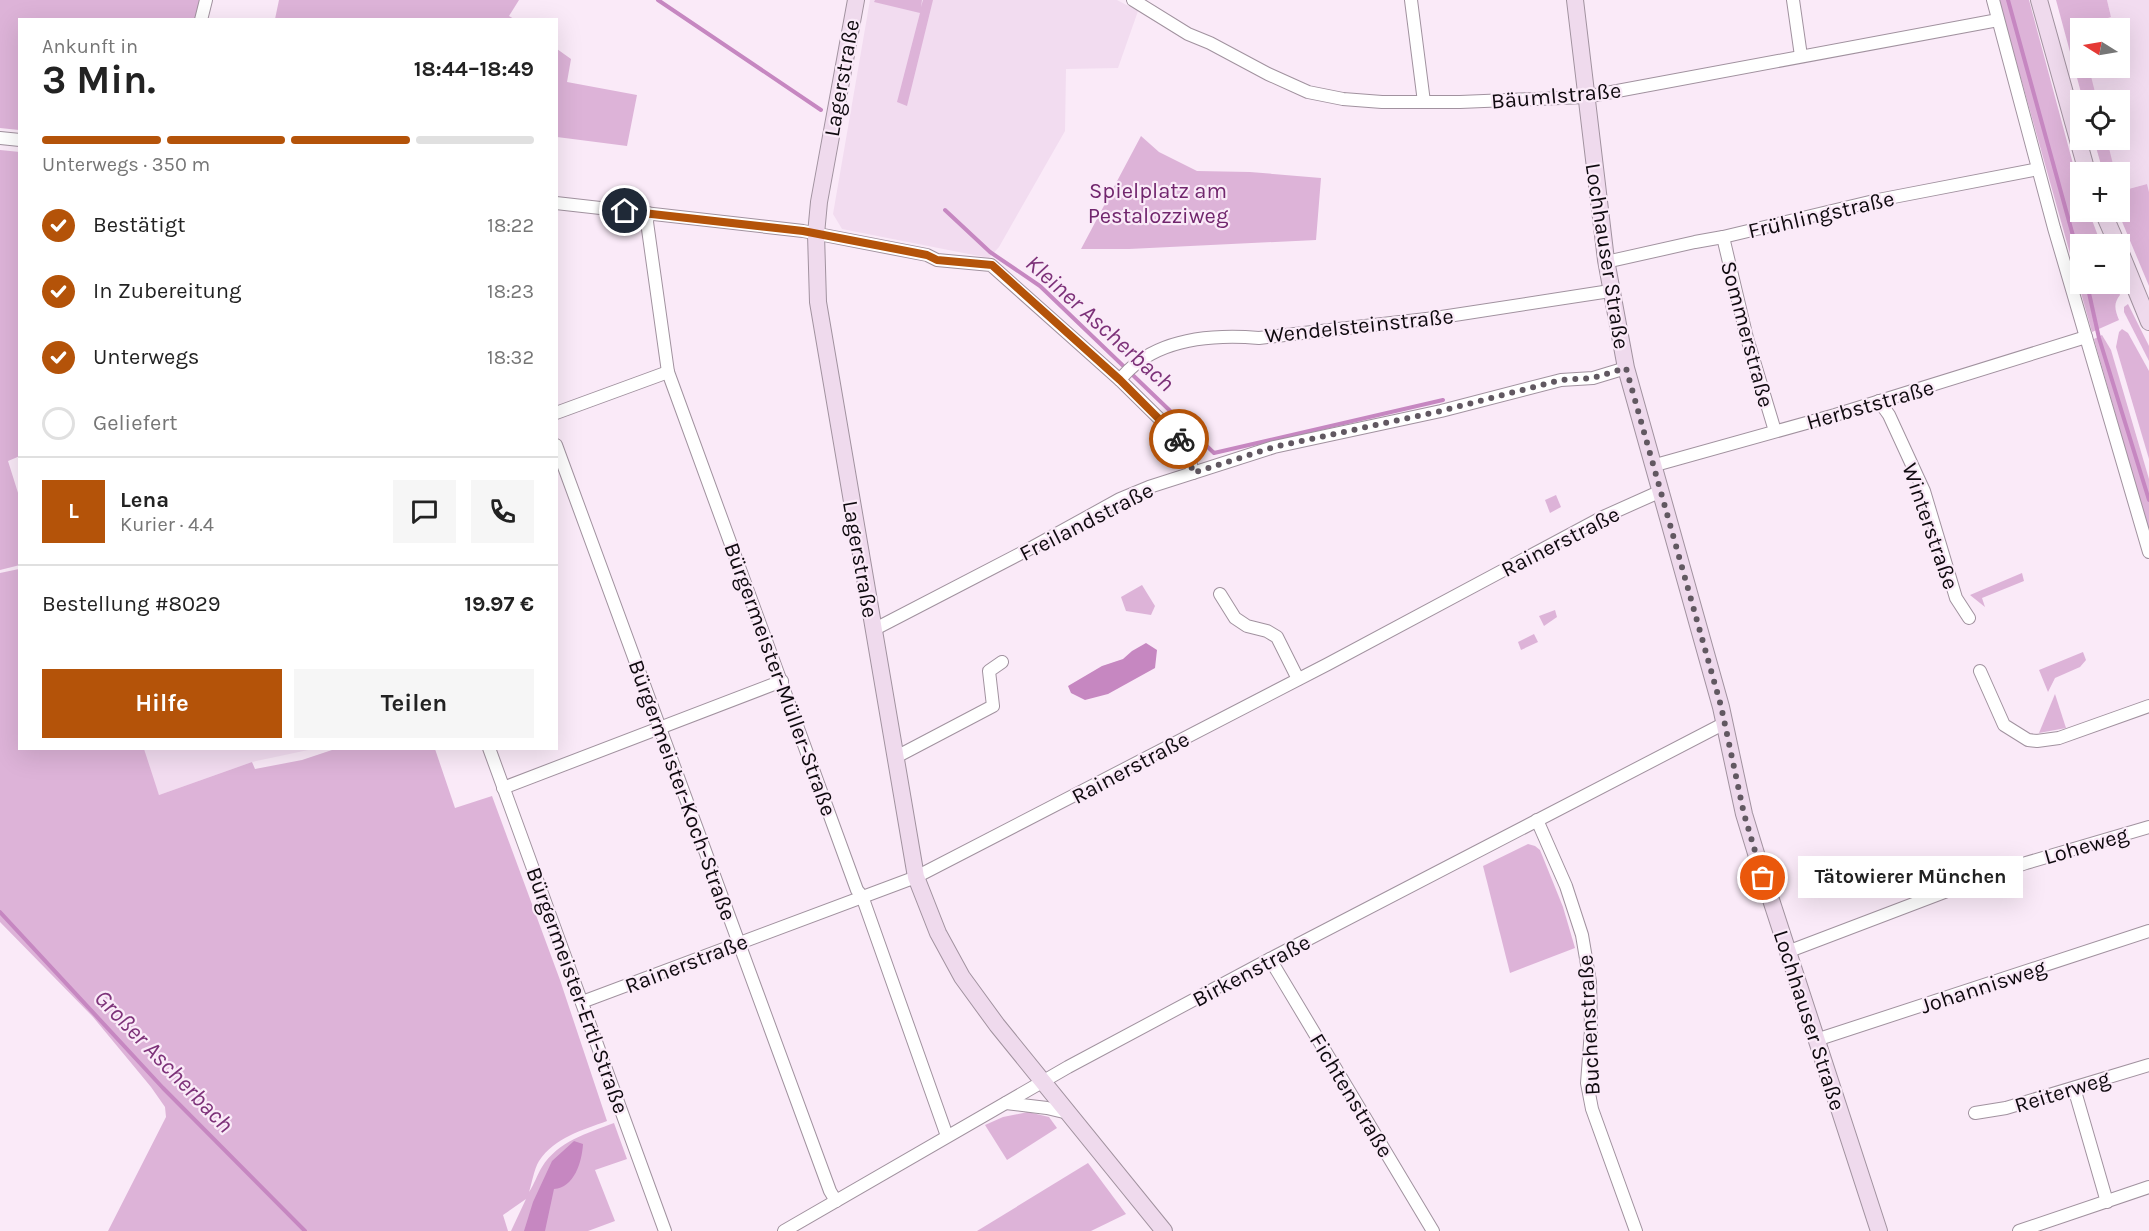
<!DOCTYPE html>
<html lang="de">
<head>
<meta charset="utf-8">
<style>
	body { margin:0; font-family:Karla,sans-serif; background:#f6f6f6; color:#222; height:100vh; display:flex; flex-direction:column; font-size:22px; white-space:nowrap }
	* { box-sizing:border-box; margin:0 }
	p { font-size:20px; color:#767676 }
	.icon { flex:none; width:33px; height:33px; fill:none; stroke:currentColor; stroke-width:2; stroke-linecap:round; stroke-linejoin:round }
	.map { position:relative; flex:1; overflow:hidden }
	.sheet { position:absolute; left:18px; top:18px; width:540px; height:732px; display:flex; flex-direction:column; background:#fff; border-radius:0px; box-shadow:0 6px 24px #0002 }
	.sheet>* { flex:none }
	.needle { width:39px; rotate:281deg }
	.controls { position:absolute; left:2070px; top:18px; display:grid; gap:12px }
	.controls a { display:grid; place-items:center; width:60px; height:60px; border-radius:0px; background:#fff; box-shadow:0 6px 24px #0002; font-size:30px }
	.pin { position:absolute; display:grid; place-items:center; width:51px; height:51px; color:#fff; margin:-26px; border:3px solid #fff; border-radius:50%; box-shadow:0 2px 6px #0007 }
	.courier { position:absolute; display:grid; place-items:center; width:60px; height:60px; margin:-30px; border:4px solid #b45309; border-radius:50%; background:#fff; color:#222; box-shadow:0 2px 8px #0007 }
	.bubble { position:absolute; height:42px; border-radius:0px; background:#fff; box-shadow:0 6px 24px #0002; font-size:20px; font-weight:700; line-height:42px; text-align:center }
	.headline em { font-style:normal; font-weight:700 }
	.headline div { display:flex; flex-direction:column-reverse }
	.headline { display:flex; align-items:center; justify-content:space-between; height:102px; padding:0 24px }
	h1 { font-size:39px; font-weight:700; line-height:45px }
	.bar { display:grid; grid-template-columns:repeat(4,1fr); gap:9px 6px; align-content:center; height:72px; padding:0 24px }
	.bar i { height:8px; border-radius:4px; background:#e0e0e0 }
	.bar .current { background:#b45309 }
	.bar p { grid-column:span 4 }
	.line { display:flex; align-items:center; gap:15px; padding:0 24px; border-top:2px solid #e0e0e0 }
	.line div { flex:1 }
	.round { display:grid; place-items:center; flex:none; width:63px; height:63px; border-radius:0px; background:#f6f6f6 }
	ol { padding:0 24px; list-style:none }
	li { display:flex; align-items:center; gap:18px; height:66px }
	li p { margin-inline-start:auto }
	li .icon { padding:6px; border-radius:50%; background:#b45309; color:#fff; stroke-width:4 }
	li:last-child { color:#767676 }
	li i { width:33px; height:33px; border:3px solid #e0e0e0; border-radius:50% }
	.button { display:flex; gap:12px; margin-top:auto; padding:12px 24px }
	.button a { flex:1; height:69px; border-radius:0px; background:#b45309; color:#fff; font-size:24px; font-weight:700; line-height:69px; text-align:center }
	.button a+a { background:#f6f6f6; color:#222 }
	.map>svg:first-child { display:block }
	.built { fill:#f2dcf0 }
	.green { fill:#ddb3d8 }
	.water { fill:#c687c1 }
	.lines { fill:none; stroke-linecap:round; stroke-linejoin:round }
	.stream { stroke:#c687c1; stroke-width:4 }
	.street-casing { stroke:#a1929f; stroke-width:14 }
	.secondary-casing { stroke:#a1929f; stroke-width:18 }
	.street { stroke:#fff; stroke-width:12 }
	.secondary { stroke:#efdaed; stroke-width:16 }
	.done { stroke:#615861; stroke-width:6; stroke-dasharray:0 10.8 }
	.route { stroke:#b45309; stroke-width:8 }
	.labels { text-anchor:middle; stroke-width:4.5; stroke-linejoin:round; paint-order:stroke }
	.street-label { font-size:22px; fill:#0f0a0f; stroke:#faeaf8 }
	.park-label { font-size:22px; fill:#71266d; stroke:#faeaf8 }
	.water-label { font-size:24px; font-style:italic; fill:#7d3279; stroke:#faeaf8 }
</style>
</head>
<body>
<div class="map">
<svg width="2149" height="1231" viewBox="0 0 2149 1231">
	<rect width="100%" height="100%" fill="#faeaf8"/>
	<!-- built -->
	<g class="built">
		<path d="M 870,0 L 1117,0 L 1138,11 L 1118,68 L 1066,69 L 1065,131 L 999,247 L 989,258 L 842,229 L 833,214 Z"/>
		<path d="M 2107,0 L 2149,0 L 2149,192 L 2147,184 L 2120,191 L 2120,172 L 2115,172 L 2107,140 L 2120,140 L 2120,100 L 2097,100 L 2089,68 L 2120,68 L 2120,28 L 2083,28 L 2082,27 L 2111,17 Z"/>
		<path d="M 142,749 L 313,749 L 252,762 L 159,795 Z"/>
	</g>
	<!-- green -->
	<g class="green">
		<path d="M 0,0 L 200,0 L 195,19 L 20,20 L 19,130 L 0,128 Z"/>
		<path d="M 279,0 L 519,0 L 509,16 L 514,19 L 275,19 Z"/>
		<path d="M 875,0 L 922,0 L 921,7 L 923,0 L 933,0 L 907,106 L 897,102 L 920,13 L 874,2 Z"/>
		<path d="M 1999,0 L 2029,0 L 2080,190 L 2080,212 L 2089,212 L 2101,244 L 2080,244 L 2080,284 L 2116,284 L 2120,295 C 2113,304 2115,310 2119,320 L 2092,332 Z"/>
		<path d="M 2056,0 L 2107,0 L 2111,17 L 2080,28 L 2080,68 L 2089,68 L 2097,100 L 2083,100 Z"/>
		<path d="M 557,49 L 571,59 L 567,82 L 637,95 L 627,146 L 557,137 Z"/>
		<path d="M 1141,136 L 1159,152 L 1197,171 L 1250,172 L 1321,178 L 1316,240 L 1129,249 L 1081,249 Z"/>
		<path d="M 2094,140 L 2107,140 L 2115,172 L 2103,172 Z"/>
		<path d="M 0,150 L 20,152 L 19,271 L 17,265 L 20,274 L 20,456 L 8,461 L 19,496 L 20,565 L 0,570 Z"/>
		<path d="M 2147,184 L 2149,192 L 2149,286 L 2118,212 L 2120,188 L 2121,191 Z"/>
		<path d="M 2128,304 L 2149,346 L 2149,361 L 2124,312 L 2124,307 Z"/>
		<path d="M 2122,329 L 2128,333 L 2149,371 L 2149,459 L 2116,347 L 2119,332 Z"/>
		<path d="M 2102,335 L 2111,350 L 2149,479 L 2149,532 L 2094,339 Z"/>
		<path d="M 1556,495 L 1561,507 L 1550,513 L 1545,500 Z"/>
		<path d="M 19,569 L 20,748 L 144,749 L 159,795 L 252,762 L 255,769 L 302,760 L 335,749 L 435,749 L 455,808 L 492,796 L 560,980 L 607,1121 C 583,1130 555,1137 539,1161 C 534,1169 532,1183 529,1192 C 534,1185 537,1175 542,1167 C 558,1141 588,1133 614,1123 L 627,1159 L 595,1170 L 615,1221 L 588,1231 L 511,1231 L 526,1199 L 503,1215 L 508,1231 L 108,1231 L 166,1117 L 165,1107 L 151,1087 L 93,1017 L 0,922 L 0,573 Z"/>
		<path d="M 2022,573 L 2024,581 L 1982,598 L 1985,607 L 1970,595 Z"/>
		<path d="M 1142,585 L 1155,606 L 1151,615 L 1126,611 L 1121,597 Z"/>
		<path d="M 1555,610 L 1557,617 L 1544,626 L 1539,616 Z"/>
		<path d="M 1534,634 L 1538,642 L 1521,650 L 1518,642 Z"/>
		<path d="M 2083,652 L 2086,660 L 2080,667 L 2055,678 L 2048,692 L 2039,670 Z"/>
		<path d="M 2055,694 L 2066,728 L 2039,733 Z"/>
		<path d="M 1528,844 L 1535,846 L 1540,850 L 1563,907 L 1575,948 L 1510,973 L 1483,866 Z"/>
		<path d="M 1028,1112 L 1049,1117 L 1057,1128 L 1007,1160 L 985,1125 L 1003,1117 Z"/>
		<path d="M 1088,1163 L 1126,1214 L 1091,1231 L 977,1231 Z"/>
	</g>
	<!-- water -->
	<g class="water">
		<path d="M 1146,643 L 1157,650 L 1155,668 L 1108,694 L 1085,700 L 1071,693 L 1068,686 L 1102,666 L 1123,659 L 1132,651 Z"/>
		<path d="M 574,1141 L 583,1144 C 582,1162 574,1188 554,1189 L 545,1231 L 524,1231 L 533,1202 L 552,1161 Z"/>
	</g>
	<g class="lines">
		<!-- stream -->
		<g class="stream">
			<path d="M 658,0 L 821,110"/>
			<path d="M 2008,0 L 2080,261"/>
			<path d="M 945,210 L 990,252 L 1040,286 L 1214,453 L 1443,400"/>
			<path d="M 2087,284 L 2099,338 L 2149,500"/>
			<path d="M 0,912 L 163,1088 L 305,1231"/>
		</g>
		<defs>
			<g id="street">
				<path d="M 1133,0 L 1188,34 L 1210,43 L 1268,74 L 1308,92 L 1343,99 L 1382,102 L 1460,102 L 1585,97 L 1998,20"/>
				<path d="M 1411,0 L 1424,102"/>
				<path d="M 1793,0 L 1801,56"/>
				<path d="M 1993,0 L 2054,228 L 2149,552"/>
				<path d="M 201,20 L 206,0"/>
				<path d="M 0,138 L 20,140"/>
				<path d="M 556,203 L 803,231 L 927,255 L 937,260 L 991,265 L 1120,380 L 1186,445 L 1193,473"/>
				<path d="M 648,213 L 647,222 L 668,372 L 857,890 L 862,896 L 947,1136"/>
				<path d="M 1723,237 L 1747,338 L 1775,431"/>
				<path d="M 1606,262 L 1695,242 L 1723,237 L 1878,200 L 2038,169"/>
				<path d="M 1120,380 C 1152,339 1210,334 1259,338 L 1435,318 L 1610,291"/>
				<path d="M 1879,401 L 1889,415 L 1924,491 L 1956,598 L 1969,618"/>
				<path d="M 556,413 L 668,372"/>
				<path d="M 556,445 L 830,1191 L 836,1201"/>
				<path d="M 1652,466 L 1835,415 L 2086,337"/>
				<path d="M 1220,594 L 1235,618 L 1247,626 L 1267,631 L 1277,637 L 1298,679"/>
				<path d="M 873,630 L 1033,547 L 1120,499 L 1149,487 L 1274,447 L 1441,411 L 1561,380 L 1593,378 L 1626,368"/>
				<path d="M 1980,671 L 2004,725 L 2028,740 L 2037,741 L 2059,738 L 2149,706"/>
				<path d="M 489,748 L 665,1231"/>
				<path d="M 896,757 L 993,706 L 989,671 L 1002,662"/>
				<path d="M 503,788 L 782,681"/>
				<path d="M 1537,820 L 1566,886 L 1582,935 L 1590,982 L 1591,1030 L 1587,1083 L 1592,1109 L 1636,1231"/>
				<path d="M 1787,952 L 1971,882 L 2026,863 L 2149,827"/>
				<path d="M 1270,959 L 1433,1231"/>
				<path d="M 582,1002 L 916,877 L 1328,664 L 1603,517 L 1659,492"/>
				<path d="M 1816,1040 L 2149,931"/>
				<path d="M 2074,1088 L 2107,1202"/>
				<path d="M 1006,1103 L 1047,1108 L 1068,1113"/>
				<path d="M 1975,1113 L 2006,1108 L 2149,1065"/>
				<path d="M 784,1231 L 1068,1067 L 1270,959 L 1725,723"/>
				<path d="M 2019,1231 L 2149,1187"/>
			</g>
			<g id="secondary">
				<path d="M 856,0 L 819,202 L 816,234 L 818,302 L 916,877 L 938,933 L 962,977 L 997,1025 L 1164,1231"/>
				<path d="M 1575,0 L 1606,260 L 1626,368 L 1721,707 L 1744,814 L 1758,860 L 1879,1231"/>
				<path d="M 2039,0 L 2087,172"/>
				<path d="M 2103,212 L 2117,244"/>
				<path d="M 2120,251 L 2149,322"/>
			</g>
		</defs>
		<!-- street casing -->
		<use href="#street" class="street-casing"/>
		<!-- secondary casing -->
		<use href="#secondary" class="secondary-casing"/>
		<!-- street -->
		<use href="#street" class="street"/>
		<!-- secondary -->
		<use href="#secondary" class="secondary"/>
	</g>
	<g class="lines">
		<!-- done -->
		<path class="done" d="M 1179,439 L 1186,446 L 1193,473 L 1274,447 L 1441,411 L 1561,380 L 1593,378 L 1626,368 L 1721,706 L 1744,814 L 1763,878"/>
		<!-- route -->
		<path class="route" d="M 625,211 L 803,231 L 927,255 L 937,260 L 992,265 L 1120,380 L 1179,439"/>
	</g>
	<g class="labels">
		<!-- street labels -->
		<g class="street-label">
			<text transform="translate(841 78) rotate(-80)" y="8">Lagerstraße</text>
			<text transform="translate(1556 95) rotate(-5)" y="8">Bäumlstraße</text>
			<text transform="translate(1821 214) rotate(-13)" y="8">Frühlingstraße</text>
			<text transform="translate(1608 256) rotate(81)" y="8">Lochhauser Straße</text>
			<text transform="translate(1359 325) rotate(-6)" y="8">Wendelsteinstraße</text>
			<text transform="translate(1748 334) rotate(75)" y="8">Sommerstraße</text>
			<text transform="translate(1870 404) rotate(-16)" y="8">Herbststraße</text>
			<text transform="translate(1086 521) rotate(-27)" y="8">Freilandstraße</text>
			<text transform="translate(1931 526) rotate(71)" y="8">Winterstraße</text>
			<text transform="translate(1560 541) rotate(-27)" y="8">Rainerstraße</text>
			<text transform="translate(861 559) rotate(80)" y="8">Lagerstraße</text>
			<text transform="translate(781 679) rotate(70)" y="8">Bürgermeister-Müller-Straße</text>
			<text transform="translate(1130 767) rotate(-28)" y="8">Rainerstraße</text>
			<text transform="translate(683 790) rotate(70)" y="8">Bürgermeister-Koch-Straße</text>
			<text transform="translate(2086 845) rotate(-16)" y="8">Loheweg</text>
			<text transform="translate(686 963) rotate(-21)" y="8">Rainerstraße</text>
			<text transform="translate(1251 970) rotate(-28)" y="8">Birkenstraße</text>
			<text transform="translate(1983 986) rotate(-18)" y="8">Johannisweg</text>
			<text transform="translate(578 990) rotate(70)" y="8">Bürgermeister-Ertl-Straße</text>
			<text transform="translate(1810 1020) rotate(72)" y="8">Lochhauser Straße</text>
			<text transform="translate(1588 1025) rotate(-93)" y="8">Buchenstraße</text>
			<text transform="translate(2062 1091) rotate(-17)" y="8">Reiterweg</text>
			<text transform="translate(1352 1095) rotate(59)" y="8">Fichtenstraße</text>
		</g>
		<!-- park labels -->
		<g class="park-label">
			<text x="1158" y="198">Spielplatz am<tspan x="1158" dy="25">Pestalozziweg</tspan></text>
		</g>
		<!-- water labels -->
		<g class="water-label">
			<text transform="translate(1100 323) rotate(42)" y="8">Kleiner Ascherbach</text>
			<text transform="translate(164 1061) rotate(46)" y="8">Großer Ascherbach</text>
		</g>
	</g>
</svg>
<div class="controls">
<a><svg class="needle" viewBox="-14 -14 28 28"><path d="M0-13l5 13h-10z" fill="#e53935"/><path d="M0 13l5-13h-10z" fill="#767676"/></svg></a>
<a><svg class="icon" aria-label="locate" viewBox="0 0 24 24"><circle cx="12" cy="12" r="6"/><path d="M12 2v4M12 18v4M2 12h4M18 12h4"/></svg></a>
<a>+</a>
<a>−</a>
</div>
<div class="pin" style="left:1763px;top:878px;background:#ea580c"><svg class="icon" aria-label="bag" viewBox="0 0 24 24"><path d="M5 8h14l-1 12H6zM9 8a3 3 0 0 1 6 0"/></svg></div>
<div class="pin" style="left:625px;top:211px;background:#1f2937"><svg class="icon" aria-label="home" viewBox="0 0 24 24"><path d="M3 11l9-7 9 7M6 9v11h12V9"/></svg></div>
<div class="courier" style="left:1179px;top:439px"><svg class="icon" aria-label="bike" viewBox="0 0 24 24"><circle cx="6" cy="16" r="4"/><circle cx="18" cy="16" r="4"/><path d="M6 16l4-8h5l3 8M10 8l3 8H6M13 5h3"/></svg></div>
<div class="bubble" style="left:1798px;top:856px;width:225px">Tätowierer München</div>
<section class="sheet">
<div class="headline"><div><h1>3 Min.</h1><p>Ankunft in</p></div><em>18:44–18:49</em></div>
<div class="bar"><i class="current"></i><i class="current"></i><i class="current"></i><i></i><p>Unterwegs · 350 m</p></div>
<ol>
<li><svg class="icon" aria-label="check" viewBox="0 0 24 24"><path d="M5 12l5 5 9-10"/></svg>Bestätigt<p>18:22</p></li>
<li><svg class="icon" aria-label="check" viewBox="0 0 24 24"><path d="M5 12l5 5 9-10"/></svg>In Zubereitung<p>18:23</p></li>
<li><svg class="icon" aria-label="check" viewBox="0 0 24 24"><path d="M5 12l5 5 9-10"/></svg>Unterwegs<p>18:32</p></li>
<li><i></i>Geliefert</li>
</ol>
<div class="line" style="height:108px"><b class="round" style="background:#b45309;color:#fff">L</b><div><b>Lena</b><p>Kurier · 4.4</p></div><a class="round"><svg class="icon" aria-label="chat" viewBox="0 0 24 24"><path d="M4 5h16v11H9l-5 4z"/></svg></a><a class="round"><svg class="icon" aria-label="phone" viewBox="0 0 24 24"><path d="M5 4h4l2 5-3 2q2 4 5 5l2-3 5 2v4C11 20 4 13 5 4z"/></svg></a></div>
<div class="line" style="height:78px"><div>Bestellung #8029</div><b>19.97 €</b></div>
<div class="button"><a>Hilfe</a><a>Teilen</a></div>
</section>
</div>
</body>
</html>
